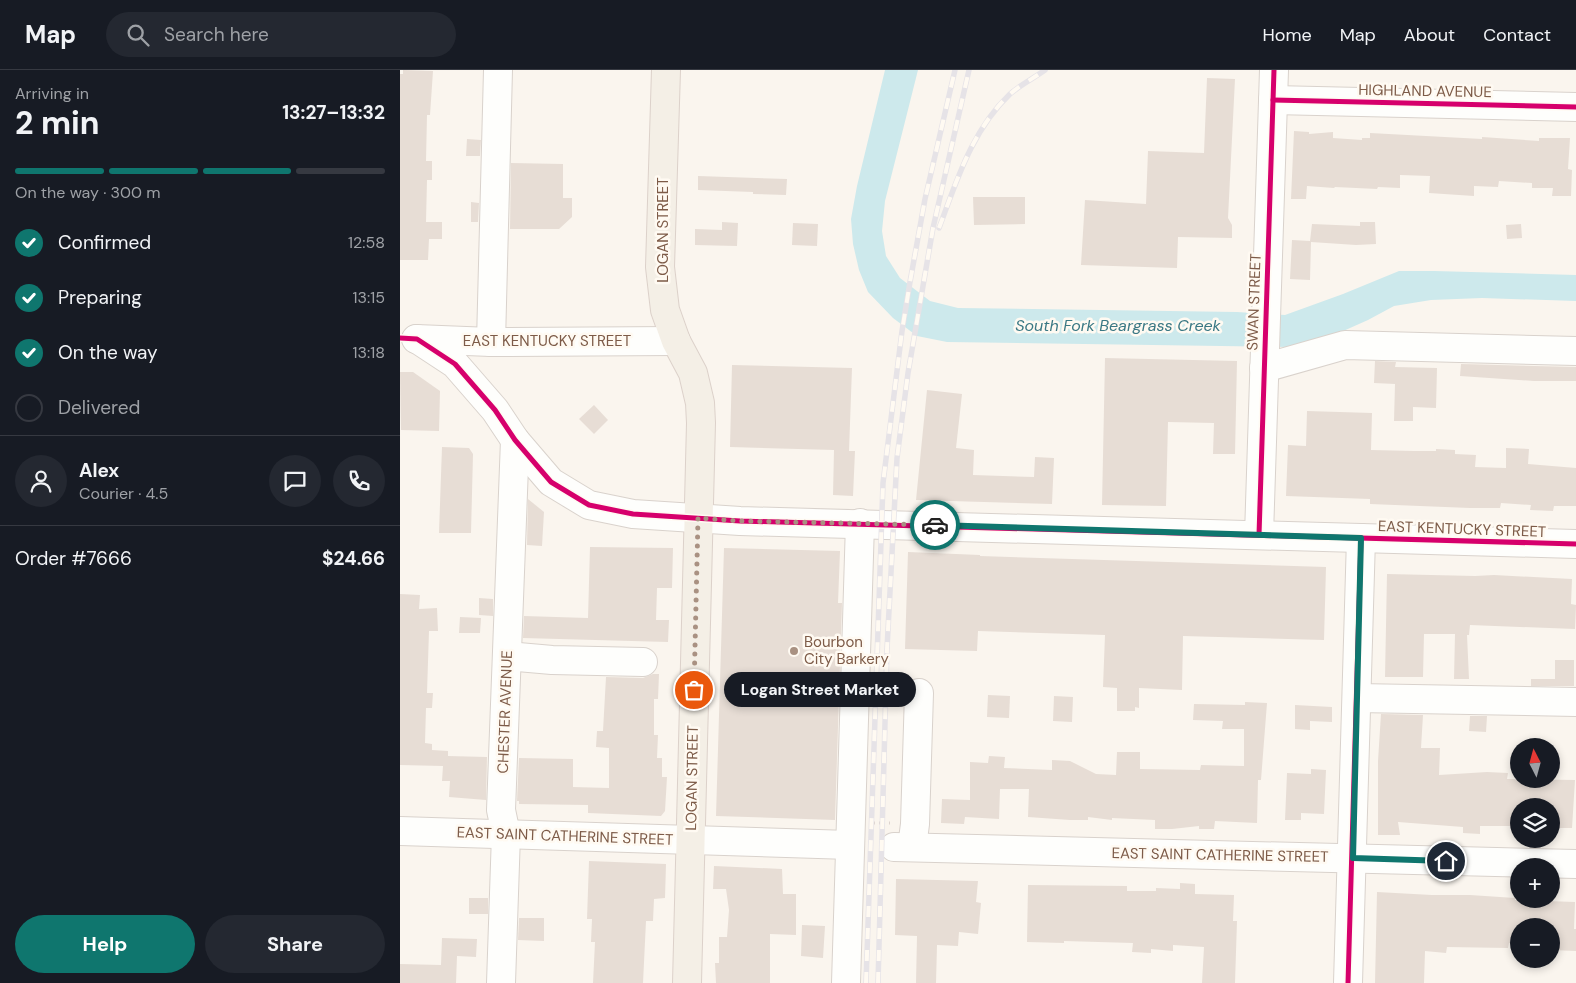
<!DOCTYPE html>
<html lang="en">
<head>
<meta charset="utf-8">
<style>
	body { margin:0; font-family:"DM Sans",sans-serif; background:#242831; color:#f1f3f6; height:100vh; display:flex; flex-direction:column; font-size:19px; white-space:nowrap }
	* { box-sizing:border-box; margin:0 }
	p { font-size:16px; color:#9ea1a6 }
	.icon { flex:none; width:28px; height:28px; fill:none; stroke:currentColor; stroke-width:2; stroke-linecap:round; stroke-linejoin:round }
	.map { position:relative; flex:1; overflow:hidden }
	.drawer { display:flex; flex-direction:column; background:#171b24; width:400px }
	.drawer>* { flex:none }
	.needle { width:32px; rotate:354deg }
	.fabs { position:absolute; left:1110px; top:668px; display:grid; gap:10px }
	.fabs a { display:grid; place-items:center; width:50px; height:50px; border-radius:50%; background:#171b24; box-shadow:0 2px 8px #0003; font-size:25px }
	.pin { position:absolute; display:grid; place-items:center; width:42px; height:42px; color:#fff; margin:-21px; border:2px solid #fff; border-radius:50%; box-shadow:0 1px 5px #0007 }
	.courier { position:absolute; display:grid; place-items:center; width:50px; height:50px; margin:-25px; border:4px solid #0f766e; border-radius:50%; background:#fff; color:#222; box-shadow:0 1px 6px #0007 }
	.bubble { position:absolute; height:35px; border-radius:18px; background:#171b24; box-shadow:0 2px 8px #0003; font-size:16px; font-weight:700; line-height:35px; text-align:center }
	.head em { font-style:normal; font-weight:700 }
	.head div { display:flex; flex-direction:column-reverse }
	.head { display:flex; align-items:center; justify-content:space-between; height:85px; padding:0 15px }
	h1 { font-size:32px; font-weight:700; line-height:38px }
	.bar { display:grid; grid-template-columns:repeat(4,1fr); gap:8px 5px; align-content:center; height:60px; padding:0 15px }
	.bar i { height:6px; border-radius:4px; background:#363941 }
	.bar .selected { background:#0f766e }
	.bar p { grid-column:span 4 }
	.line { display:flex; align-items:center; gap:12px; padding:0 15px; border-top:1px solid #363941 }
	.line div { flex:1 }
	.round { display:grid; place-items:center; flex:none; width:52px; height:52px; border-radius:26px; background:#242831 }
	ol { padding:0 15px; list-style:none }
	li { display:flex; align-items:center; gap:15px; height:55px }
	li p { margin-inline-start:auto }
	li .icon { padding:5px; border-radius:50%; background:#0f766e; color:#fff; stroke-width:4 }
	li:last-child { color:#9ea1a6 }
	li i { width:28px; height:28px; border:2px solid #363941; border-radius:50% }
	.cta { display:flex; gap:10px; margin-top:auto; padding:10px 15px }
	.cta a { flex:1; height:58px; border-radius:30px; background:#0f766e; color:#fff; font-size:20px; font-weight:700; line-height:58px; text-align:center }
	.cta a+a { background:#242831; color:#f1f3f6 }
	header { display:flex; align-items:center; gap:30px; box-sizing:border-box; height:70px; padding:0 25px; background:#171b24; border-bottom:1px solid #363941 }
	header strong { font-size:24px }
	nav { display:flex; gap:28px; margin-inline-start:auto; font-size:18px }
	.search { width:350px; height:45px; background:#242831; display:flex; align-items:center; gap:12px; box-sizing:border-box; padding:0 18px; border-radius:28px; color:#9ea1a6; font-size:19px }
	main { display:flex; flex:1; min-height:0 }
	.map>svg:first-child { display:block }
	.water { fill:#cde9ec }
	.building { fill:#e7ddd5 }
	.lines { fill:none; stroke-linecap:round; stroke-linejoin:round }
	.minor-casing { stroke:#d9d2cc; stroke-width:30 }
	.major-casing { stroke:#dcd1ca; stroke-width:30 }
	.path { stroke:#ddd4ce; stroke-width:3; stroke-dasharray:1 4; stroke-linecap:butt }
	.minor { stroke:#fefefc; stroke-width:28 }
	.major { stroke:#f4efe6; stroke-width:28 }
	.rail-casing { stroke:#e6e3e7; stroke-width:5.5 }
	.rail { stroke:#fffaf2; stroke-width:4; stroke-dasharray:11; stroke-linecap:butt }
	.cycleway-casing { stroke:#fffaf2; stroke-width:8 }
	.cycleway { stroke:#d6006c; stroke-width:5 }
	.done { stroke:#a99182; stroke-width:5; stroke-dasharray:0 9 }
	.route { stroke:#0f766e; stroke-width:6 }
	.poi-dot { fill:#a99182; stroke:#fffaf2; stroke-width:2 }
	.labels { text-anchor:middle; stroke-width:5; stroke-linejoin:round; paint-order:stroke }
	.street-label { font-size:15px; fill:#7d5b48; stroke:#fffaf2 }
	.poi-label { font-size:15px; fill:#7d5b48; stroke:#fffaf2; text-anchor:start }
	.water-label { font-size:16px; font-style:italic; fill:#3a7884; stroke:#fffaf2 }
</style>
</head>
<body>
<header>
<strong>Map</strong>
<div class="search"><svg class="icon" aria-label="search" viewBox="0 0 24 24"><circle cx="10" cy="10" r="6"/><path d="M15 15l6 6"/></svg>Search here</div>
<nav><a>Home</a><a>Map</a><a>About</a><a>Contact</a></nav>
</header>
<main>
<section class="drawer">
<div class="head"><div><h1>2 min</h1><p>Arriving in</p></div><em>13:27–13:32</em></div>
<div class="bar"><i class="selected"></i><i class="selected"></i><i class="selected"></i><i></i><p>On the way · 300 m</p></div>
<ol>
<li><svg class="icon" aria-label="check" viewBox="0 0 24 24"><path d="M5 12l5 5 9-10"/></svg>Confirmed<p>12:58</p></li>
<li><svg class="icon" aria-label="check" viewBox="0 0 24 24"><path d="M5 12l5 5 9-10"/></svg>Preparing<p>13:15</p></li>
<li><svg class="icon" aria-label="check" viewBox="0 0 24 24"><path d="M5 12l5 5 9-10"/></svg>On the way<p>13:18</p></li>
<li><i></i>Delivered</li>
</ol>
<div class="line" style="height:90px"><a class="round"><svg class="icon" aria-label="person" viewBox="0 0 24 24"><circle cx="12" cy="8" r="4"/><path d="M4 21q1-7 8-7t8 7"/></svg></a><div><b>Alex</b><p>Courier · 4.5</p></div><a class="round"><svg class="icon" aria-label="chat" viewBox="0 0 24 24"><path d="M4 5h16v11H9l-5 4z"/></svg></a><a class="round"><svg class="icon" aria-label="phone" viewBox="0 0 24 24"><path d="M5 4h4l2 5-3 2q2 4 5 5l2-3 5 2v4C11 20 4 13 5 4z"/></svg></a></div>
<div class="line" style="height:65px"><div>Order #7666</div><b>$24.66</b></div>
<div class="cta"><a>Help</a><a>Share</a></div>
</section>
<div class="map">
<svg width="1176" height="913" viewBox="0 0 1176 913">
	<rect width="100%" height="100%" fill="#faf5ee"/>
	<!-- water -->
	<path class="water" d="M 485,0 L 518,0 L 485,131 L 482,161 L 486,186 L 500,208 L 530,231 L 558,238 L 837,242 L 885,245 L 943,224 L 999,201 L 1034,201 L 1176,205 L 1176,231 L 1082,228 L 1031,230 L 994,236 L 968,250 L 923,270 L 893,277 L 547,272 L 517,266 L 493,248 L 468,222 L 459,200 L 453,174 L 451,149 L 457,116 Z"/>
	<!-- building -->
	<g class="building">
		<path d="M 3,0 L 33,1 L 30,45 L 27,45 L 26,91 L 32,91 L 32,110 L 27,110 L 26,152 L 42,152 L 42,169 L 29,169 L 28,190 L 0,190 L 0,4 L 3,4 Z"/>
		<path d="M 807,8 L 835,9 L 828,148 L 832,155 L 832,168 L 778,167 L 777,198 L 681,195 L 685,130 L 746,134 L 748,81 L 804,83 Z"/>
		<path d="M 894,61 L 909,62 L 909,64 L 933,62 L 933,68 L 962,70 L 962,68 L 970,68 L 970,63 L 1082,69 L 1082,67 L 1139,71 L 1139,68 L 1170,68 L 1168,99 L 1172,100 L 1171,126 L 1152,126 L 1153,118 L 1132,118 L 1132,113 L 1099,111 L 1098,117 L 1074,116 L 1074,126 L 1029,123 L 1030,106 L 1000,105 L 1000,118 L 978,117 L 977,119 L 935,117 L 934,118 L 907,116 L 906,129 L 891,129 Z"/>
		<path d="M 67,69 L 81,70 L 80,86 L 66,86 Z"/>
		<path d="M 111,93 L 163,94 L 163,128 L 172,128 L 172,147 L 159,159 L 110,159 Z"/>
		<path d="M 298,106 L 387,109 L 386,125 L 353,124 L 353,122 L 298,120 Z"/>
		<path d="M 573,127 L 625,127 L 625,154 L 574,155 Z"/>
		<path d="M 71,132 L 79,133 L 78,152 L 71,152 Z"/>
		<path d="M 322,152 L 338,153 L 337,176 L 295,175 L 295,159 L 322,160 Z"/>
		<path d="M 960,152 L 975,152 L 976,174 L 956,175 L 911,172 L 910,210 L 890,209 L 892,170 L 910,171 L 912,154 L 960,156 Z"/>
		<path d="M 393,153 L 418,154 L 417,176 L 392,175 Z"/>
		<path d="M 1121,154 L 1122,168 L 1107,169 L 1106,155 Z"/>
		<path d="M 705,288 L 837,291 L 835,384 L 813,384 L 814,353 L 768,352 L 766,436 L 702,435 Z"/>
		<path d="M 975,291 L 996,292 L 995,297 L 1037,298 L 1036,338 L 1013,337 L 1013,351 L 994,351 L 995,314 L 974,313 Z"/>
		<path d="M 1061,294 L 1176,297 L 1176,311 L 1134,311 L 1060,306 Z"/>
		<path d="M 332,295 L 452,298 L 449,381 L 455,381 L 453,426 L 433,425 L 434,380 L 330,377 Z"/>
		<path d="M 0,302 L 13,302 L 40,321 L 39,361 L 1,360 Z"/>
		<path d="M 527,320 L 562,324 L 556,378 L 574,380 L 573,405 L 634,407 L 635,387 L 654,388 L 652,434 L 516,430 Z"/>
		<path d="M 194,335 L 208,350 L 194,364 L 179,349 Z"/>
		<path d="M 907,341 L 972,343 L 971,380 L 1014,381 L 1036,381 L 1036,379 L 1055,380 L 1055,384 L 1076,385 L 1075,397 L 1106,398 L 1106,378 L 1129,379 L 1128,394 L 1176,398 L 1176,436 L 1154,436 L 1153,441 L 1130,440 L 1131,435 L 1101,433 L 1100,438 L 1070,438 L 970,434 L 970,429 L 886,426 L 888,375 L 906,376 Z"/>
		<path d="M 42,377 L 69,378 L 73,384 L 71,463 L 39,463 Z"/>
		<path d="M 128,429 L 144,442 L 142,476 L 127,475 Z"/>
		<path d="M 190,477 L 273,478 L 272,518 L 257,518 L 256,550 L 269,550 L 268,572 L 123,568 L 124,546 L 188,548 Z"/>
		<path d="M 324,478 L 440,481 L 438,533 L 442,533 L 435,750 L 316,746 Z"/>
		<path d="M 508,482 L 580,485 L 580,486 L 926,497 L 924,570 L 783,566 L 782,620 L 739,618 L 739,638 L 735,637 L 735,641 L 717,641 L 717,618 L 703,617 L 705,565 L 578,561 L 577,581 L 505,579 Z"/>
		<path d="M 987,504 L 1075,506 L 1094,505 L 1172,509 L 1171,534 L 1176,535 L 1175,559 L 1070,555 L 1069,565 L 1067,565 L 1069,609 L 1054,609 L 1055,564 L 1024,564 L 1023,607 L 985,607 Z"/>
		<path d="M 0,524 L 20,525 L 19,539 L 37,538 L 38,561 L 29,561 L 27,623 L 33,623 L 32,638 L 26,638 L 25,673 L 32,674 L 32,680 L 48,681 L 48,686 L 87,687 L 86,730 L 49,727 L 50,711 L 42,711 L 43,696 L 0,695 Z"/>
		<path d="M 79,528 L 93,529 L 93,546 L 79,545 Z"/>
		<path d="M 60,547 L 81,548 L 80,563 L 59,563 Z"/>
		<path d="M 1155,590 L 1174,590 L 1174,616 L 1131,616 L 1131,609 L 1155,609 Z"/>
		<path d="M 253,604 L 259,604 L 258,629 L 254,629 L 254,665 L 258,665 L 257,688 L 262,688 L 262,707 L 267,707 L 265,741 L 261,746 L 188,743 L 188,735 L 119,734 L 119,731 L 117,731 L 119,688 L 173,689 L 173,717 L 209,718 L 209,678 L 196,677 L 197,661 L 203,661 L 206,607 L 243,608 Z"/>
		<path d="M 588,625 L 610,626 L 609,648 L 587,647 Z"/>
		<path d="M 654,626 L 673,627 L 672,652 L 653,651 Z"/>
		<path d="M 845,632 L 867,633 L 861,710 L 858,710 L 857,753 L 815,751 L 814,759 L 799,759 L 799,756 L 772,759 L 755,759 L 755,750 L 712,748 L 712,750 L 688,747 L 688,750 L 670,750 L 628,747 L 629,719 L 600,719 L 599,749 L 565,747 L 564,754 L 541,753 L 542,729 L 570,730 L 570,692 L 588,693 L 589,686 L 605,687 L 604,698 L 652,700 L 652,690 L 670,691 L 696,704 L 716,705 L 717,682 L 740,682 L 740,699 L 800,700 L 801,695 L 844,696 L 844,659 L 822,659 L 823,651 L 793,650 L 794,634 L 845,635 Z"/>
		<path d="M 895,635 L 932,637 L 932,652 L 910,651 L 910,660 L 895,659 Z"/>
		<path d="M 981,644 L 1023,645 L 1021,678 L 1040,678 L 1039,705 L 1087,702 L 1108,703 L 1107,709 L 1175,710 L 1172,758 L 1151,758 L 1151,736 L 1119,736 L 1119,756 L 1080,756 L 1080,764 L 1063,763 L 1063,757 L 998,752 L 1000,765 L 978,765 L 978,691 Z"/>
		<path d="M 1070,646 L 1087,646 L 1086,662 L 1069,661 Z"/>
		<path d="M 911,699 L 926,700 L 924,744 L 901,743 L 901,750 L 885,750 L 887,703 L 911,704 Z"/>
		<path d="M 189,791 L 266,794 L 265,828 L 254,829 L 253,851 L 246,851 L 243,913 L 193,913 L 195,872 L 191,872 L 192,849 L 187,849 Z"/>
		<path d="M 314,796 L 382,799 L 383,824 L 396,824 L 396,865 L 370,864 L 370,913 L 316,913 L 315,893 L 319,893 L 319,867 L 327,867 L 329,840 L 326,819 L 313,819 Z"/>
		<path d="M 496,809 L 578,811 L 576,832 L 581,833 L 578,864 L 559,862 L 558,876 L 537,875 L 536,913 L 516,913 L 517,866 L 495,865 Z"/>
		<path d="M 780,813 L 795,814 L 795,824 L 834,825 L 833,851 L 837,851 L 835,913 L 802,913 L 804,877 L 773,875 L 773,881 L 751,879 L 751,883 L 732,882 L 733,873 L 664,871 L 664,873 L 627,872 L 628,815 L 727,816 L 727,821 L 756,821 L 756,818 L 780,819 Z"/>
		<path d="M 977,822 L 1032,825 L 1070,825 L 1115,828 L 1115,830 L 1175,832 L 1174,859 L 1176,859 L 1176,881 L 1151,880 L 1151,856 L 1119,856 L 1118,874 L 1109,873 L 1108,878 L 1047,877 L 1046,883 L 1025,881 L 1024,913 L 975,913 Z"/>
		<rect x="69" y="828" width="19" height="16"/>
		<path d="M 119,848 L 144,848 L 144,871 L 118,870 Z"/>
		<path d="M 402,855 L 425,856 L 423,888 L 401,886 Z"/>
		<path d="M 42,868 L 77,869 L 76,887 L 57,886 L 56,913 L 0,913 L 0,894 L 41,895 Z"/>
	</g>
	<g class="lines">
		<defs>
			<g id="minor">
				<path d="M 873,30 L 1176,37"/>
				<path d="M 16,269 L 91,272 L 276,271"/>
				<path d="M 17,269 L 55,294 L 95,340 L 115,370 L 151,412 L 189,435 L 233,444 L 340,451 L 1176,474"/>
				<path d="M 91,272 L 98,0"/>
				<path d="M 864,298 L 945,275 L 1176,281"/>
				<path d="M 859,465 L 874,0"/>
				<path d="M 107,586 L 152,590 L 243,592"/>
				<path d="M 957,628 L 1176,632"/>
				<path d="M 0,761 L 450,775"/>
				<path d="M 494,777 L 1176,794"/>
				<path d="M 512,777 L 515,754 L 519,623"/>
				<path d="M 101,913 L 106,764 L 101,740 L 115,370"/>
				<path d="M 446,913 L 460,453"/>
				<path d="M 948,913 L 961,468"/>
			</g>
			<path id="major" d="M 266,0 L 260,197 L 265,240 L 276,271 L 293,303 L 300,333 L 301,353 L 287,913"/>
		</defs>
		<!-- minor casing -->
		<use href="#minor" class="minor-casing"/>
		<!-- major casing -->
		<use href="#major" class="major-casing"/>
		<!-- path -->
		<path class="path" d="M 474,753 L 493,753"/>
		<!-- minor -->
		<use href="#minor" class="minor"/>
		<!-- major -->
		<use href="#major" class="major"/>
		<defs>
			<g id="rail">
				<path d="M 539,158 C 557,110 572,60 610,24 C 620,15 634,8 645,0"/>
				<path d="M 466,913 L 483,413 L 502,261 L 510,212 L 525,129 L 555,0"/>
				<path d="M 478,913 L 487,579 L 497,388 L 508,303 L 533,158 L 569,0"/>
			</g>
		</defs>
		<!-- rail casing -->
		<use href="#rail" class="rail-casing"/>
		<!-- rail -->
		<use href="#rail" class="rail"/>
		<defs>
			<g id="cycleway">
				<path d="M 873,30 L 1176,37"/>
				<path d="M 0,268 L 17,269 L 55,294 L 95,340 L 115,370 L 151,412 L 189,435 L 233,444 L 340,451 L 1176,474"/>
				<path d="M 859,465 L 874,0"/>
				<path d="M 948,913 L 961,468"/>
			</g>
		</defs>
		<!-- cycleway casing -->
		<use href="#cycleway" class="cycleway-casing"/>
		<!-- cycleway -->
		<use href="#cycleway" class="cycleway"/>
	</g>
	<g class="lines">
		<!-- done -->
		<path class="done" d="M 294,620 L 298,448 L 340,451 L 535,455"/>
		<!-- route -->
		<path class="route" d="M 535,455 L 961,468 L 953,788 L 1046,791"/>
	</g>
	<!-- markers -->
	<circle class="poi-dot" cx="394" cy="581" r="5"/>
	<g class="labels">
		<!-- street labels -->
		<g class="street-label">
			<text transform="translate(1025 21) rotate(1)" y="5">HIGHLAND AVENUE</text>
			<text transform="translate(263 160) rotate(-90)" y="5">LOGAN STREET</text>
			<text transform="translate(854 232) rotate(-88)" y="5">SWAN STREET</text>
			<text x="147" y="276">EAST KENTUCKY STREET</text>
			<text transform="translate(1062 459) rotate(2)" y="5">EAST KENTUCKY STREET</text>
			<text transform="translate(105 642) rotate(-88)" y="5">CHESTER AVENUE</text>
			<text transform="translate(292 708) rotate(-89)" y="5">LOGAN STREET</text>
			<text transform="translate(165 766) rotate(2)" y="5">EAST SAINT CATHERINE STREET</text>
			<text transform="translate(820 785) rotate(1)" y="5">EAST SAINT CATHERINE STREET</text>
		</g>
		<!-- poi labels -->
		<g class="poi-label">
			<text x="404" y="577">Bourbon<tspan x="404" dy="17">City Barkery</tspan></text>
		</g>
		<!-- water labels -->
		<g class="water-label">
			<text x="718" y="261">South Fork Beargrass Creek</text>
		</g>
	</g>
</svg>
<div class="fabs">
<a><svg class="needle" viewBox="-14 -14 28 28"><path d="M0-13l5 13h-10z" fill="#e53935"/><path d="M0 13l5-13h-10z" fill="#9ea1a6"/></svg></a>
<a><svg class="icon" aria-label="layers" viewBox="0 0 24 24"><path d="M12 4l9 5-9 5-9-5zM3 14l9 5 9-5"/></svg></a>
<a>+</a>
<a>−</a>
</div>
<div class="pin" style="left:294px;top:620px;background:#ea580c"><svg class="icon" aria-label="bag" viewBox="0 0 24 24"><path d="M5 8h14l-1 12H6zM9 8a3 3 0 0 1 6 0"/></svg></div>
<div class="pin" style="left:1046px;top:791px;background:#1f2937"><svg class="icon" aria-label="home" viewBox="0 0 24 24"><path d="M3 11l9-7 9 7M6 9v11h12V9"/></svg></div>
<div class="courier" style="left:535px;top:455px"><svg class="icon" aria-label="car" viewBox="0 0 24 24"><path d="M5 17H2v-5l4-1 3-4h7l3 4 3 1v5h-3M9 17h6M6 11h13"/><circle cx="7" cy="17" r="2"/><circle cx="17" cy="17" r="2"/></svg></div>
<div class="bubble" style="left:324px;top:602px;width:192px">Logan Street Market</div>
</div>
</main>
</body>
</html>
